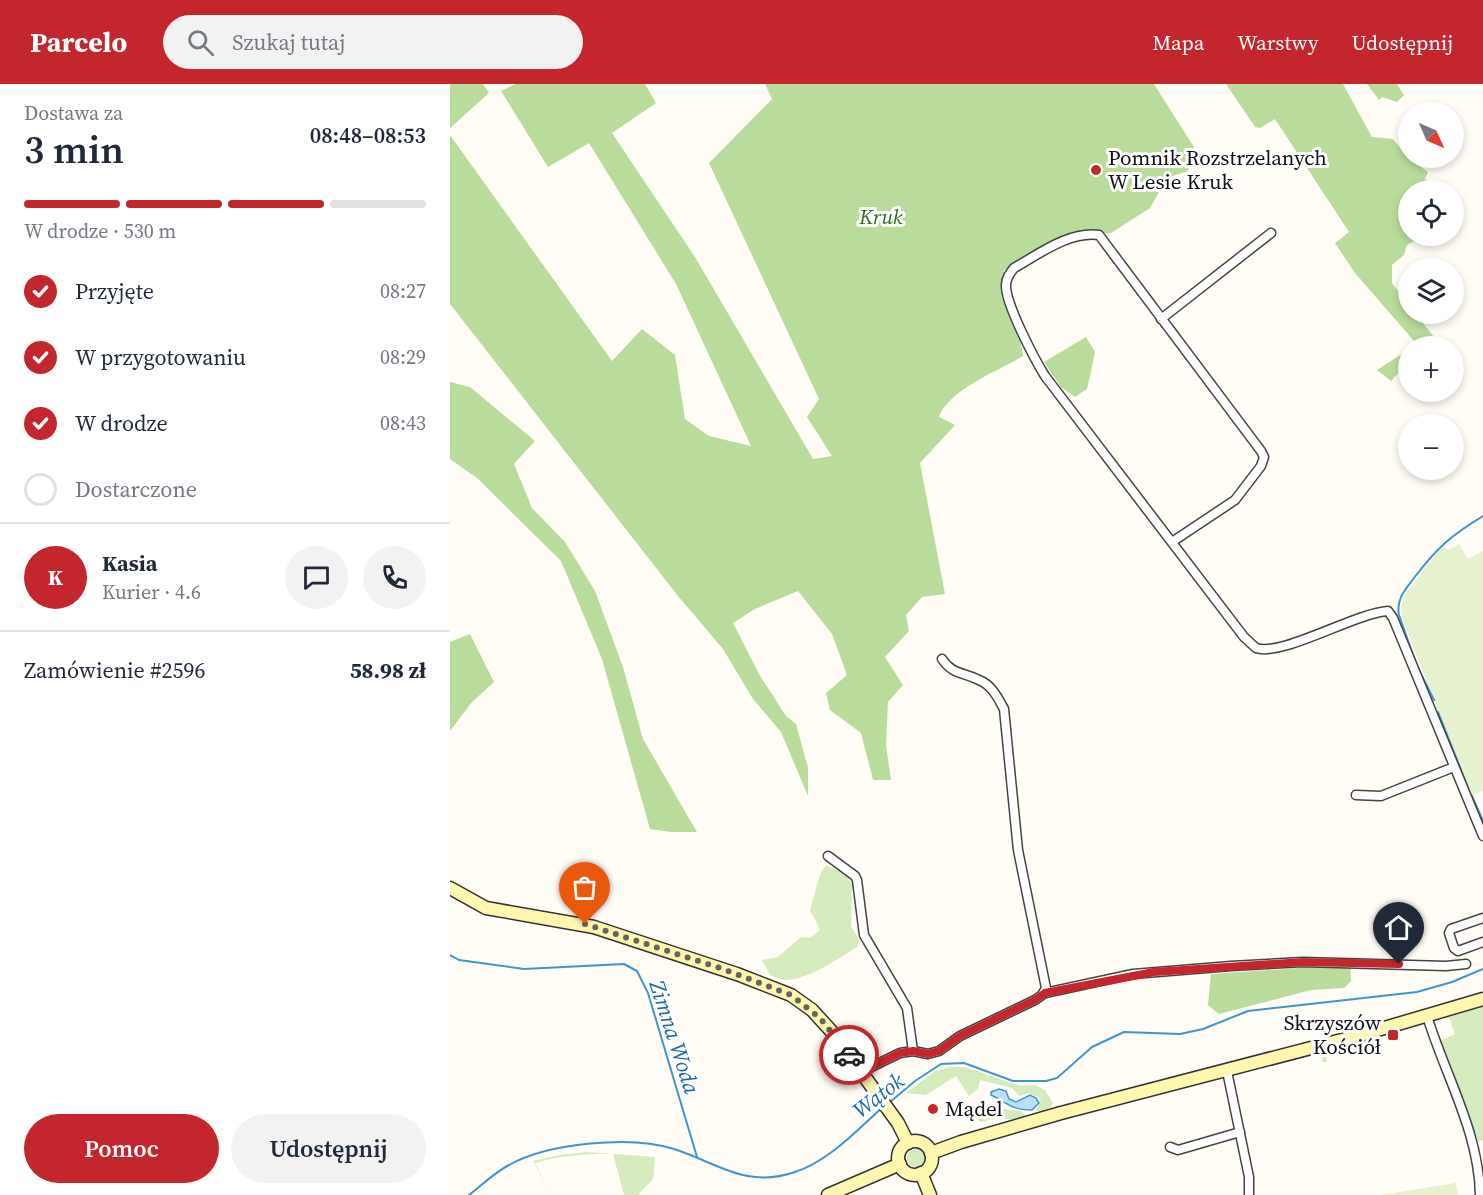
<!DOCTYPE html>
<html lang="pl">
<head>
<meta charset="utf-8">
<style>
	body { margin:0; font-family:"Source Serif 4",serif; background:#f2f2f3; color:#1f2937; height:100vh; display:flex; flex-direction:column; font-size:22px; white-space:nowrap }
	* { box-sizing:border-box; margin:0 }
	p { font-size:20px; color:#747a83 }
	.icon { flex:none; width:33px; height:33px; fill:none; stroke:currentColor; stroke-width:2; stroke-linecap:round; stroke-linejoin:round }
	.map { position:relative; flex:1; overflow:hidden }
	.sheet { display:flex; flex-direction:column; background:#fff; width:450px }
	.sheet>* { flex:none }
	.needle { width:39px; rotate:135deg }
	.buttons { position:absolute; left:948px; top:18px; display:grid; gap:12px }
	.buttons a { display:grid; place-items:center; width:66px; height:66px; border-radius:50%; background:#fff; box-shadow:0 3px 9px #0003; font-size:30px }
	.pin { position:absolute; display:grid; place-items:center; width:51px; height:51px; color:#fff; margin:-62px -26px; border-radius:50% 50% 50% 0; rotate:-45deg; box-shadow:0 0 6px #0007 }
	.pin .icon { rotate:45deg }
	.courier { position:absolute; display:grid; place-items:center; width:60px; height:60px; margin:-30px; border:4px solid #c4262e; border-radius:50%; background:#fff; color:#222; box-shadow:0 2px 8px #0007 }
	.summary em { font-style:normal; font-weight:600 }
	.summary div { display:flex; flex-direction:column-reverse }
	.summary { display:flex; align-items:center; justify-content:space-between; height:102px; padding:0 24px }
	h1 { font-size:39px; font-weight:600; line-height:45px }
	.bar { display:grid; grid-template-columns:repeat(4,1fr); gap:9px 6px; align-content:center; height:72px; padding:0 24px }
	.bar i { height:8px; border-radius:4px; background:#e0e1e3 }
	.bar .current { background:#c4262e }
	.bar p { grid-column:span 4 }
	.line { display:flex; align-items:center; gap:15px; padding:0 24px; border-top:2px solid #e0e1e3 }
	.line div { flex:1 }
	.round { display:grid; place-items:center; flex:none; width:63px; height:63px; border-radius:32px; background:#f2f2f3 }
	ol { padding:0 24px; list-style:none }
	li { display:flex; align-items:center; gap:18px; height:66px }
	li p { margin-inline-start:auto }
	li .icon { padding:6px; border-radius:50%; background:#c4262e; color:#fff; stroke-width:4 }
	li:last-child { color:#747a83 }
	li i { width:33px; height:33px; border:3px solid #e0e1e3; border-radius:50% }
	.action { display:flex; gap:12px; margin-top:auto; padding:12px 24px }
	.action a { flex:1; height:69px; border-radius:36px; background:#c4262e; color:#fff; font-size:24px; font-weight:600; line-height:69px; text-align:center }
	.action a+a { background:#f2f2f3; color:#1f2937 }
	header { display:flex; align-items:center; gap:36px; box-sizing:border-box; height:84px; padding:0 30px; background:#c4262e; color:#fff }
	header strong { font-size:28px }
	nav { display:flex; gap:33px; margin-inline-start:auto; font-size:21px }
	.search { width:420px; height:54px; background:#f2f2f3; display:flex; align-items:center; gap:15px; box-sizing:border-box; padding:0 21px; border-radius:33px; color:#747a83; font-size:22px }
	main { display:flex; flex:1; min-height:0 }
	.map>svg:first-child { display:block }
	.green { fill:#d5ebbd }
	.forest { fill:#b9dc9c }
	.pitch { fill:#e6f2cf }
	.water { fill:#b9e0f7; stroke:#3f96cf; stroke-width:1.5 }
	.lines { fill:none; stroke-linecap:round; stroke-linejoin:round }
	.stream { stroke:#3f96cf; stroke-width:2 }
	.street-casing { stroke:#444; stroke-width:11 }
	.secondary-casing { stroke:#333; stroke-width:15 }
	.street { stroke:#fff; stroke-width:8 }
	.secondary { stroke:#fff6b0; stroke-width:12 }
	.done { stroke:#646461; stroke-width:6; stroke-dasharray:0 10.8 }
	.route { stroke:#c4262e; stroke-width:8 }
	.poi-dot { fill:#c4262e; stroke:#fff; stroke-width:2 }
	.labels { text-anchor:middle; stroke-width:6; stroke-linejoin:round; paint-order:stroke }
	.poi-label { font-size:21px; fill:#111; stroke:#fff; text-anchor:start }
	.park-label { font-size:21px; font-style:italic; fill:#2f6b1f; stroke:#fff }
	.water-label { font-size:22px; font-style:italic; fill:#1768a6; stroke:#fff }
</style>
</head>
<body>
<header>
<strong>Parcelo</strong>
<div class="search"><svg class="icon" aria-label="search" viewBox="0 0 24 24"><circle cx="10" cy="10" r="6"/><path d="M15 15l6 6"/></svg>Szukaj tutaj</div>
<nav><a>Mapa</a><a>Warstwy</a><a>Udostępnij</a></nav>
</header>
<main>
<section class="sheet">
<div class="summary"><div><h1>3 min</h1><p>Dostawa za</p></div><em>08:48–08:53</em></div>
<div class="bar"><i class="current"></i><i class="current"></i><i class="current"></i><i></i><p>W drodze · 530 m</p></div>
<ol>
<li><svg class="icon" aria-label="check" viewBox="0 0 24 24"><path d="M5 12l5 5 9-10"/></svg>Przyjęte<p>08:27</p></li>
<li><svg class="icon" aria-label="check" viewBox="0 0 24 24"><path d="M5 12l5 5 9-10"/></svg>W przygotowaniu<p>08:29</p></li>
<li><svg class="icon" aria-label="check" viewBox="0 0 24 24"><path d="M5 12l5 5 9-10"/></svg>W drodze<p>08:43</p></li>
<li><i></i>Dostarczone</li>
</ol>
<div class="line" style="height:108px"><b class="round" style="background:#c4262e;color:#fff">K</b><div><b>Kasia</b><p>Kurier · 4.6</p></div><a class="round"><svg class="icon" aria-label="chat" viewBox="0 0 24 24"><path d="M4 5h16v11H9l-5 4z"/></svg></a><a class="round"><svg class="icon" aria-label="phone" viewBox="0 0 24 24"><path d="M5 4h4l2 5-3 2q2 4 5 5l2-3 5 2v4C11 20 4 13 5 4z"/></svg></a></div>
<div class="line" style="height:78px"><div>Zamówienie #2596</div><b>58.98 zł</b></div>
<div class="action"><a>Pomoc</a><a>Udostępnij</a></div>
</section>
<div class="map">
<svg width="1033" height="1111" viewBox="0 0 1033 1111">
	<rect width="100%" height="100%" fill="#fffdf5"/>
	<!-- green -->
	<g class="green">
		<path d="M 376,781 L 394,789 L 402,800 L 401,842 L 409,856 L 408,862 C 390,874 356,897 334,896 C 330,895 325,893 320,891 L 312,876 L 328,873 L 351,853 L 360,854 L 370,846 L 360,826 L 370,790 Z"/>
		<path d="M 1033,922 L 1033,1056 L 1028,1058 L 990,957 L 1005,950 L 999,933 Z"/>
		<path d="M 926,956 L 926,958 L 876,973 L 877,978 L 872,978 L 873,968 Z"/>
		<path d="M 499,983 L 515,983 L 571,1002 L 585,1001 L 595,1006 L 603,1019 L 601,1023 L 590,1028 L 586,1026 L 591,1017 L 588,1013 L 578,1009 L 569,1012 L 562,1004 L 530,996 L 528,1005 L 519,1012 L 506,992 L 476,1011 L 456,1009 L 485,987 Z"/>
		<path d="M 545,1021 L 554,1025 L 571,1027 L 575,1031 C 565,1038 556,1034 545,1035 C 539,1035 536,1038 530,1038 L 523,1030 L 527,1023 Z"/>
		<circle cx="466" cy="1074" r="9"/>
		<path d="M 136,1068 L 205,1073 L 203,1095 L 188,1111 L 174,1111 L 163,1070 C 136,1070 111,1071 85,1079 L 101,1111 L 83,1077 L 110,1071 Z"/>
	</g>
	<!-- forest -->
	<g class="forest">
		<path d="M 0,0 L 33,0 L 39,9 L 0,44 Z"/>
		<path d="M 65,0 L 195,0 L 206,19 L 162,49 L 245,173 L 363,375 L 382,372 L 357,333 L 369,315 L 259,79 L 322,15 L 315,0 L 704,0 L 744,63 L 738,87 L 717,94 L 700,124 L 661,149 L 616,153 L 554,186 C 553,216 570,243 573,272 C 548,287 499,305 489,333 L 505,341 L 470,379 L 495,510 L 472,513 L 456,531 L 459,547 L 435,573 L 453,601 L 438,618 L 436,661 L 441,696 L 423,696 L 411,649 L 380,626 L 376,609 L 397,591 L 382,550 L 348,507 L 305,525 L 283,539 L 309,590 L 336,632 L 346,640 L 358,684 L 358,712 L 331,648 L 303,615 L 273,565 L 228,512 L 0,220 L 0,51 L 162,277 L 192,245 L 225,271 L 235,335 L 259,352 L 301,362 L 226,200 L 139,59 L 98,83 L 51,7 Z"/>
		<path d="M 776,0 L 893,0 L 922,53 L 943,55 L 958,74 L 978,88 L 975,95 L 990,106 L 958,106 L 958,152 L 972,152 L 957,161 L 954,171 L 942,181 L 942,199 L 958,220 L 958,230 L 966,230 L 984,253 L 975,262 L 962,262 L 964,257 L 905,189 L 885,159 L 899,148 L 825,35 L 810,44 L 805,43 Z"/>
		<path d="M 917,0 L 947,0 L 954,11 L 947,18 L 932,13 L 929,16 Z"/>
		<path d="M 636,253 L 645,268 L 642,283 L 637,305 L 625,313 L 611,303 L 594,278 Z"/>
		<path d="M 958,266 L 958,279 L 941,297 L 927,286 Z"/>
		<path d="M 0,298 L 20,303 L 85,357 L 64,380 L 82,424 L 115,458 L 145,507 L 173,583 L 193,655 L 247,748 L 221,748 L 200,745 L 152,575 L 111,477 L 27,394 L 0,375 Z"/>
		<path d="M 20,550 L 44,598 L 22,618 L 0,647 L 0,558 Z"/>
		<path d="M 900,875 L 901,897 L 894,904 L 861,906 L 769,930 L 758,921 L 761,890 L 878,882 Z"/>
	</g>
	<!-- pitch -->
	<g class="pitch">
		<path d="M 1009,460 L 1018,475 L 1033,467 L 1033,707 L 1021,712 L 953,536 L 951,524 L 953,513 L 991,464 L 1000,465 Z"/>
		<path d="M 1006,1099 L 1008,1111 L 930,1111 Z"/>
	</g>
	<!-- water -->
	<path class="water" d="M 549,1005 L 556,1007 L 559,1015 L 566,1018 L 580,1011 L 586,1014 L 589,1019 L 582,1026 C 561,1026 558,1019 541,1011 L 541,1008 Z"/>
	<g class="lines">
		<!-- stream -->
		<g class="stream">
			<path d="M 984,616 L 967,582 L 949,531 C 946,515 955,506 964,494 C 986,465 1001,451 1033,432"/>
			<path d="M 988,628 L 1017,701"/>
			<path d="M 1022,712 L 1033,737"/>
			<path d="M 0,871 L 9,876 L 74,885 L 174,880 L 187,887 L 198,909 L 247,1073"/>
			<path d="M 440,1018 L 465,997 L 491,980 L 514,979 L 563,997 L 596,997 L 607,994 L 642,963 L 674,948 L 730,950 L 753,945 L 798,927 L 967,908 L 1002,898 L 1033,885"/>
			<path d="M 19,1111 C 32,1101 44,1089 59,1081 C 98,1059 181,1051 224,1065 C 268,1079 296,1105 345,1088 C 379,1077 407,1046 433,1023"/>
		</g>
		<defs>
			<g id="street">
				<path d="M 711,235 L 821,149"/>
				<path d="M 722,458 L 785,416 L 811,382 L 814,373 L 811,367 L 649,151 C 619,147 589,170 564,184 C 560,189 556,194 556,201 C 555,219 585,276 595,292 L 794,553 L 806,564 C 832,573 905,529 938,527 L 943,534 L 1033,752"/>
				<path d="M 906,711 L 931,712 L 1004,683"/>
				<path d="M 378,772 L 405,792 L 407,796 L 414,851 L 457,924 L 463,967"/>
				<path d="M 1033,834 L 1001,845 L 999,849 L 1004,864 L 1008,867 L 1033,858"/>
				<path d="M 595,909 L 683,890 L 781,882 L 853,878 L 996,882 L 1016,880"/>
				<path d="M 977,932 C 995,991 1029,1048 1030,1111"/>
				<path d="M 777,987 L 799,1093 L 799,1111"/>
				<path d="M 411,988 L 450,969 L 463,967 L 478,970 L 489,967 L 510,952 L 585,916 L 592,911 L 596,904 L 568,766 L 554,625 C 548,614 542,601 529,596 C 513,588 503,591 492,575"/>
				<path d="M 720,1063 L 728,1066 L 790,1048"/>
			</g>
			<g id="secondary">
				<path d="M 0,804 L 36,824 L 144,843 L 287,890 L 341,911 L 362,926 L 383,949 L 448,1039 L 458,1059"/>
				<circle cx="465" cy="1074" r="17"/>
				<path d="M 481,1069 L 511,1058 L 611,1029 L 907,952 L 1033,915"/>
				<path d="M 471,1089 L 480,1111"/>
				<path d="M 378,1111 L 450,1080"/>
			</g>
		</defs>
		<!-- street casing -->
		<use href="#street" class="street-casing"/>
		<!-- secondary casing -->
		<use href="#secondary" class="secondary-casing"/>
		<!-- street -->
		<use href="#street" class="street"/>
		<!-- secondary -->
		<use href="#secondary" class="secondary"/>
	</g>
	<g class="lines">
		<!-- done -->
		<path class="done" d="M 135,840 L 273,885 L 341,911 L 370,934 L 399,971"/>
		<!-- route -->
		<path class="route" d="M 399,971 L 411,988 L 450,969 L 463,967 L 478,970 L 489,967 L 510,952 L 585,916 L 595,909 L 704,888 L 853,878 L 949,880"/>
	</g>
	<!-- markers -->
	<g class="poi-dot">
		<circle cx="646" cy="86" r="6"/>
		<rect x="937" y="945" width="12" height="12" rx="3"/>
		<circle cx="483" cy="1025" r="6"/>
	</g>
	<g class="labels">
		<!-- poi labels -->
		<g class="poi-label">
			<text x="658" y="81">Pomnik Rozstrzelanych<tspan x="658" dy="24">W Lesie Kruk</tspan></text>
			<text x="931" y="946" text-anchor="end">Skrzyszów<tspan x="931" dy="24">Kościół</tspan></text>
			<text x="495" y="1032">Mądel</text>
		</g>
		<!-- park labels -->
		<g class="park-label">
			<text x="431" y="140">Kruk</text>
		</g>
		<!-- water labels -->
		<g class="water-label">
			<text transform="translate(225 953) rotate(72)" y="8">Zimna Woda</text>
			<text transform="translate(428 1011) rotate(-38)" y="8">Wątok</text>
		</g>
	</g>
</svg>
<div class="buttons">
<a><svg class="needle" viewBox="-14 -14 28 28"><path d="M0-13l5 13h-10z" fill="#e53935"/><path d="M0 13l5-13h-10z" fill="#747a83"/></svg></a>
<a><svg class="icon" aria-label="locate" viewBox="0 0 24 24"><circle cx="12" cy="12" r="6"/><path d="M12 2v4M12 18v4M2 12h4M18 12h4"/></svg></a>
<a><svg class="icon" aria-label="layers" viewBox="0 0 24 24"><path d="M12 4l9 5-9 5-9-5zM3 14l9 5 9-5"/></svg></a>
<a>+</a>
<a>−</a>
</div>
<div class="pin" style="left:135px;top:840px;background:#ea580c"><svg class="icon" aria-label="bag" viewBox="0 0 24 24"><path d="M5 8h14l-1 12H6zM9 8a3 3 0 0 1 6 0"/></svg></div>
<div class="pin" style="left:949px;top:880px;background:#1f2937"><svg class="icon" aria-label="home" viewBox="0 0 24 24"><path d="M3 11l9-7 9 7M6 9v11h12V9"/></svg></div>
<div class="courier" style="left:399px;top:971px"><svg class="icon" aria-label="car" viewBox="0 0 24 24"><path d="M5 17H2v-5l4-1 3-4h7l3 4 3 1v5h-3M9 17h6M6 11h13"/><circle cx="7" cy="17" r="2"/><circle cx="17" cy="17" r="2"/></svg></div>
</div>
</main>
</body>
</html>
